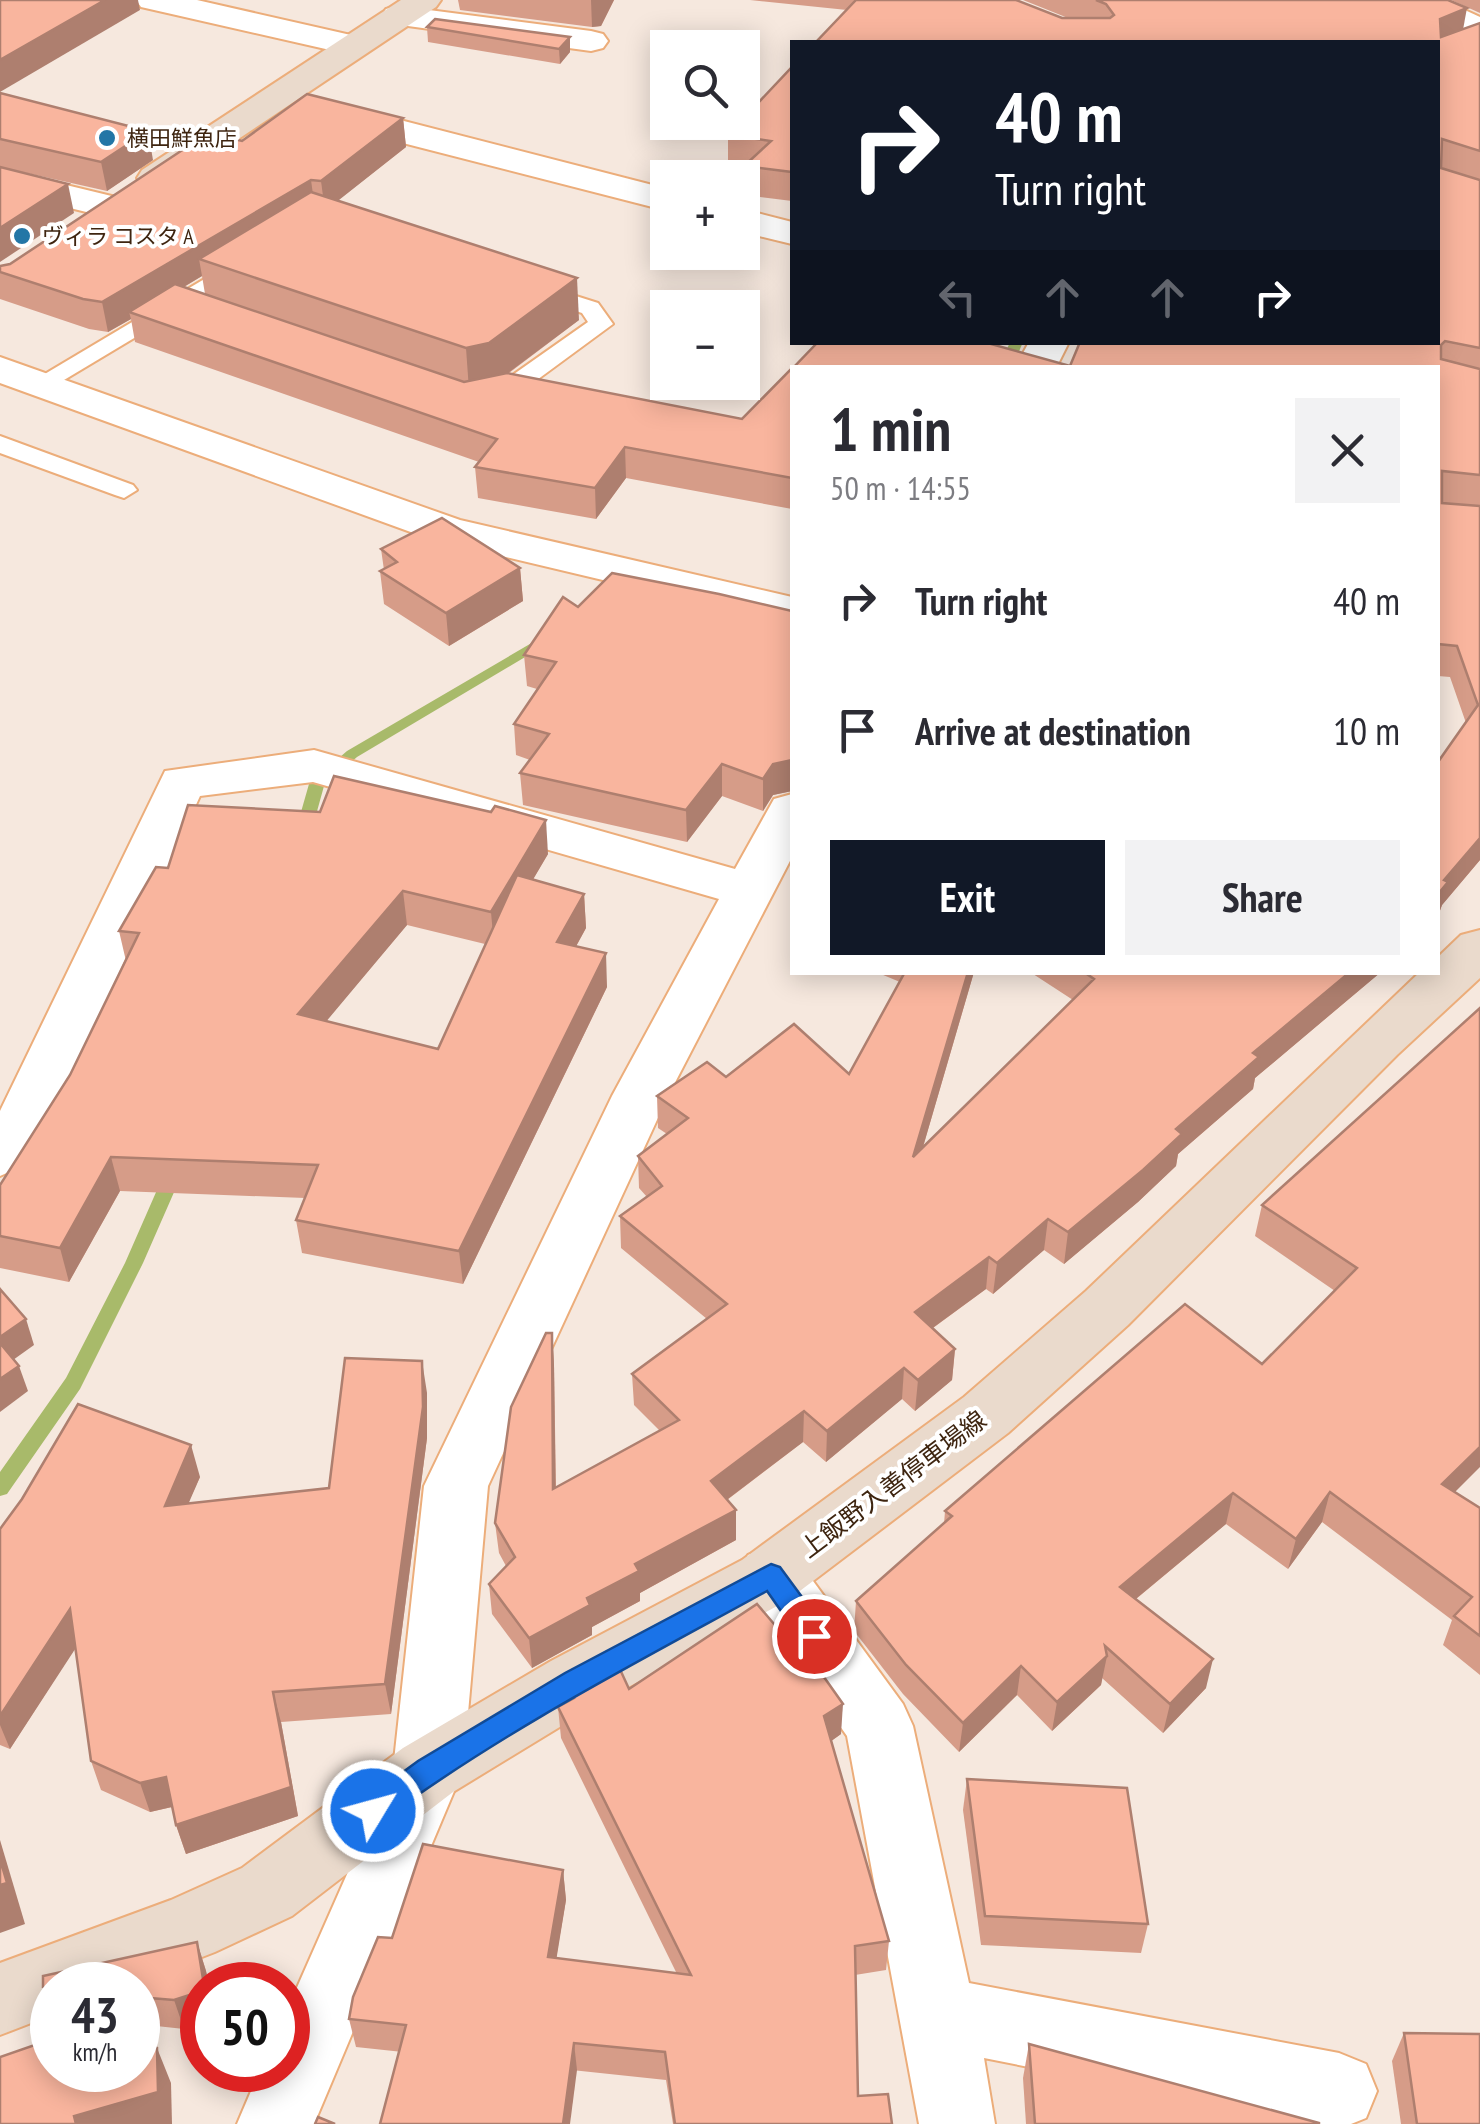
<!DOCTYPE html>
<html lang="en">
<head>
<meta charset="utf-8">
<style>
	:root { --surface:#fff; --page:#f2f2f3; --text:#2b2b33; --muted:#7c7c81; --accent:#111827 }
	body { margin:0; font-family:"PT Sans Narrow","Noto Sans JP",sans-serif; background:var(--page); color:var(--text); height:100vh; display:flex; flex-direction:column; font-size:38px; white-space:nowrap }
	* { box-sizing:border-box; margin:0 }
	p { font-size:32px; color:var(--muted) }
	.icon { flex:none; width:55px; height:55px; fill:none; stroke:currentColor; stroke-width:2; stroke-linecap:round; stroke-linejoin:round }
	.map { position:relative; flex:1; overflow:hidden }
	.details { position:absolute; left:790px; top:365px; width:650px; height:610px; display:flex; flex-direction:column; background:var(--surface); border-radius:0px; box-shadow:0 5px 25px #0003 }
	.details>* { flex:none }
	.guide { position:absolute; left:790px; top:40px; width:650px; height:305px; border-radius:0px; box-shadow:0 5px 25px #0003; background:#111827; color:#fff; overflow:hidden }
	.controls { position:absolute; left:650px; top:30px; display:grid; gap:20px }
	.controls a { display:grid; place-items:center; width:110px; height:110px; border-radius:0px; background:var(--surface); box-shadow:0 5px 25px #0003; font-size:50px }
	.speed { position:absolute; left:30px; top:1962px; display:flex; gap:20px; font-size:50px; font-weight:700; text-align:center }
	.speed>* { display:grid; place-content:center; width:130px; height:130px; border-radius:50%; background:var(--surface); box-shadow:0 5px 25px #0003; line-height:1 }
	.speed small { font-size:25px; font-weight:400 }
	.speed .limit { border:15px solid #d22; background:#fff; color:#111 }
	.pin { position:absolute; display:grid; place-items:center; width:85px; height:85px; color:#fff; margin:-42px; border:5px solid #fff; border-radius:50%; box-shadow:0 2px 10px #0007 }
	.me { position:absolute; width:110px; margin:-55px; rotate:53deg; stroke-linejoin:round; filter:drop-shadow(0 0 8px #0008) }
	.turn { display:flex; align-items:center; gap:35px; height:210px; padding:0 40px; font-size:45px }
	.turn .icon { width:130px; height:130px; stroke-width:2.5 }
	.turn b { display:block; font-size:70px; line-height:85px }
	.lanes { display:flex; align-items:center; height:95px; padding:0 40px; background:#0003; justify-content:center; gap:50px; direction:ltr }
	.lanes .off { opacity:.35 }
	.round { display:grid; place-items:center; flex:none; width:105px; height:105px; border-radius:0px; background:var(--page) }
	.headline { display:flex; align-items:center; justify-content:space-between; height:170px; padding:0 40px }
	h1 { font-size:60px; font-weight:800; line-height:75px }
	.cta { display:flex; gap:20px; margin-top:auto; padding:20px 40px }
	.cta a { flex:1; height:115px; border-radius:0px; background:var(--accent); color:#fff; font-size:40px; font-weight:800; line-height:115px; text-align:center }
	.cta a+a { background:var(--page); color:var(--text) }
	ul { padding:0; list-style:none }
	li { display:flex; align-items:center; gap:30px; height:130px; padding:0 40px }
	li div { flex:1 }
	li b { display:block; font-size:38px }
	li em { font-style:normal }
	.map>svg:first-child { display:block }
</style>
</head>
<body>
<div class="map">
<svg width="1480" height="2124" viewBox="0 0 1480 2124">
	<rect width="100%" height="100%" fill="#f6e8de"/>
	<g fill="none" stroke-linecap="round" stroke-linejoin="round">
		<g fill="#a8ba6a" fill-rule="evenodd">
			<polygon points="1010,342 1023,342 1012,368 999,368"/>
			<polygon points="547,634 552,635 552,641 357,757 324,786 311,833 309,837 297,837 295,833 309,784 347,751"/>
			<polygon points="173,1167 179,1169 182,1174 143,1263 80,1389 7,1494 0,1496 0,1472 66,1378 125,1263 164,1174 167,1169"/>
		</g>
		<g stroke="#ecad7a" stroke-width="4">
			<g id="lane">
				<polygon points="238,259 246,261 249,266 246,271 49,389 40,391 28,384"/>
				<polygon points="538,284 598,303 613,324 511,399 482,401 479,396 482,391 494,388 588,322 582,313 530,296 526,291"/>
				<polygon points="0,436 133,485 137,490 124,498 115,495 0,453"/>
			</g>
		</g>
		<g stroke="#ecad7a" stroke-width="4">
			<g id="street">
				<polygon points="136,0 197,0 364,38 369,45 364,52 352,55 141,7"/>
				<polygon points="1398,0 1443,0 1480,17 1480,39 1403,7"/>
				<polygon points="398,6 591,31 603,34 608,41 603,48 591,51 386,23 381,16 386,9"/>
				<polygon points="330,102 668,189 668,211 317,121 312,113 317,105"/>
				<polygon points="0,169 124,199 130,207 124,215 111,218 0,191"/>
				<polygon points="742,209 792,222 792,244 742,232"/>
				<polygon points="1029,342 1069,342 1056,368 1015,368"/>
				<polygon points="0,357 460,520 792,597 792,625 430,539 0,383"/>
				<polygon points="314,750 735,869 774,799 792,794 792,857 668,1096 488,1486 463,1770 314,2124 237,2124 260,2070 288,2070 288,2008 393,1770 424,1486 612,1096 719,899 313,782 200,796 39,1147 31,1162 0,1176 0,1111 165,771"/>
				<polygon points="771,1547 794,1555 903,1704 913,1726 969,1983 1339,2053 1366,2064 1377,2091 1366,2118 1351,2124 1315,2124 984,2058 995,2124 919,2124 847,1736 748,1595 738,1575 748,1555"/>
			</g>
		</g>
		<g stroke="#ecad7a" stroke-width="4">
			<g id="secondary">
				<polygon points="401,0 441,0 436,7 168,186 155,189 142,186 137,178 142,170"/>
				<polygon points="1480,930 1480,978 1397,1055 1128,1325 1008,1433 788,1600 599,1703 453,1792 292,1916 215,1952 130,1985 52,1985 52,2015 0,2035 0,1963 171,1900 242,1868 403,1748 551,1661 742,1560 964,1397 1086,1291 1420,972 1438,972 1438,957 1461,935"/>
			</g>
		</g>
		<use href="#lane" fill="#fff" fill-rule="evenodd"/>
		<use href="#street" fill="#fff" fill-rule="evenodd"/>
		<use href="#secondary" fill="#eadacc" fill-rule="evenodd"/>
	</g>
	<g fill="#d69c88" fill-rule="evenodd">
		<polygon points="458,0 614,0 601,26 592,27 460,10"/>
		<polygon points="750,0 1016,0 1062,18 1068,18 1023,0 1448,0 1463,29 1480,23 1480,860 1442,905 1438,916 1438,762 1466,723 1450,677 1438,676 1438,368 1070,366 1438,342 1438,42 847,10"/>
		<polygon points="1451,0 1480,0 1480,13"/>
		<polygon points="427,27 570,37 570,52 560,64 428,42"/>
		<polygon points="792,67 792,201 744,195 744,166 728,164 728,135"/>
		<polygon points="0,93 153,160 107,191 0,167"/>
		<path d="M403,118L406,147L337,201L579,320L509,373L742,419L792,368V509L626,478L596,519L478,498L475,467L479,462L135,342L131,319L108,332L89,329L0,299V266L10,264L202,145ZM202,276L205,294L184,287Z"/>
		<polygon points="381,549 520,568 523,601 449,646 384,604 380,571 384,570"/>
		<polygon points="578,607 792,611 792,791 773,795 763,811 722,796 687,842 523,805 520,773 530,760 516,755 514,724 537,689 527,686 524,655"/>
		<path d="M548,854L533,879L584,894L586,928L576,946L607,987L463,1284L302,1253L296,1220L305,1198L120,1191L69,1282L0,1268V1185L70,1075L126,961L119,931L168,868ZM407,925L485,944L438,1049L326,1021Z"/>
		<polygon points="876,972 974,972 923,1147 1073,1000 1030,972 1381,972 1255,1078 1253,1089 1178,1154 1176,1166 1138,1202 1064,1264 1044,1250 993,1294 986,1289 933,1328 955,1349 952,1380 915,1411 902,1399 826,1462 803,1442 727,1500 736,1540 640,1593 640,1601 592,1627 592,1635 532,1668 492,1614 489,1584 506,1566 499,1553 495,1523 552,1333 554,1365 556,1487 660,1431 634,1405 632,1374 707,1319 621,1248 620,1216 647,1197 639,1188 638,1156 667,1134 658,1128 657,1096 726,1077 849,1074 900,982"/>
		<polygon points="1480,1008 1455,1492 1480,1508 1480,1675 1443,1645 1452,1620 1322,1522 1288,1569 1226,1524 1136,1599 1206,1688 1163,1733 1102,1678 1101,1685 1052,1731 1017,1695 959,1752 903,1694 854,1631 856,1601 944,1524 945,1511 1262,1364 1335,1291 1255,1236 1262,1205"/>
		<polygon points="427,1393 427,1438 391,1714 281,1722 298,1816 186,1854 176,1825 172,1807 150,1812 101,1790 91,1761 75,1648 10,1749 0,1745 0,1529 200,1477 188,1503 329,1488"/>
		<polygon points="629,1689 841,1734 831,1741 889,1941 886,1970 855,1975 858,2096 892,2124 673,2124 666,2080 356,2047 349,2019 392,1938 563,1870 566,1900 556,1958 677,1974 561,1738 558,1707 571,1700 570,1692"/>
		<polygon points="967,1779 1148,1924 1141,1953 981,1945 963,1810"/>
		<polygon points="197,1942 206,1971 209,1985 202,1985 202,2023 184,2029 138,2024 138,1985 52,1985 52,2008 43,1987 43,1976"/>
		<polygon points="1404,2033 1480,2124 1401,2124 1392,2061"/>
		<polygon points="1029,2044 1319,2124 1026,2124 1023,2078"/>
	</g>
	<g fill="#ae7f6f">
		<polygon points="105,0 138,0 140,10 0,92 0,60"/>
		<polygon points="591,0 614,0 601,26 592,27"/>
		<polygon points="1467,8 1462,35 1438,46 1440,19"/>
		<polygon points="570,37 570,52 560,64 559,49"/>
		<polygon points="403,118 406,147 325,211 321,181"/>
		<polygon points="148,131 153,160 107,191 101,162"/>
		<polygon points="311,180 315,209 199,259 202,276 138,314 129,312 131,319 108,332 102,302"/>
		<polygon points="68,184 74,213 0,262 0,228"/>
		<polygon points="577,278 579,320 492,385 469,390 466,348"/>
		<polygon points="625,447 626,478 596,519 595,488"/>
		<polygon points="520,568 523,601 449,646 446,613"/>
		<polygon points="792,760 792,791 773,795 763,811 763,779 773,764"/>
		<polygon points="722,764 722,796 687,842 686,810"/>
		<polygon points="546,820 548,854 494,946 491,912"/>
		<polygon points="1480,838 1480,860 1442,905 1438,916 1438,894 1444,880"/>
		<polygon points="403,891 407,925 304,1048 298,1014"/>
		<polygon points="584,894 586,928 560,976 557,942"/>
		<polygon points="606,953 607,987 463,1284 459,1251"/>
		<polygon points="968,972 974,972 911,1188 913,1157"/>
		<polygon points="1350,972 1381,972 1255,1078 1253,1089 1178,1154 1176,1166 1138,1202 1064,1264 1068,1232 1253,1053"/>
		<polygon points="111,1157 120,1191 69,1282 60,1248"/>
		<polygon points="1048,1219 1044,1250 993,1294 997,1263"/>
		<polygon points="989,1257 986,1289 912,1343 915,1312"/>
		<polygon points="26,1319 34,1345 6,1365 0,1348 0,1337"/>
		<polygon points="552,1333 554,1365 556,1519 553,1489"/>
		<polygon points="955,1349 952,1380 915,1411 918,1380"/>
		<polygon points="422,1361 427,1393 427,1438 391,1714 385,1684"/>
		<polygon points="19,1366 28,1391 0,1412 0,1379"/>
		<polygon points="904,1368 902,1399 826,1462 827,1431"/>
		<polygon points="804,1411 803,1442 712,1511 711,1481"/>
		<polygon points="191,1445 200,1477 174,1537 165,1506"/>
		<polygon points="1480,1447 1480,1467 1432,1515 1442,1484"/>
		<polygon points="1330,1492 1322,1522 1288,1569 1296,1539"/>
		<polygon points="1233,1493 1226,1524 1114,1617 1120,1587"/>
		<polygon points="736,1510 736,1540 640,1593 640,1601 592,1627 592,1635 532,1668 529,1638 635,1564"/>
		<polygon points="70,1609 81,1640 10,1749 0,1725 0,1716"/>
		<polygon points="1107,1656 1101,1685 1052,1731 1057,1702"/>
		<polygon points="1213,1659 1206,1688 1163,1733 1170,1704"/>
		<polygon points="1021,1666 1017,1695 959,1752 963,1723"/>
		<polygon points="273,1692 281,1722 298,1816 186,1854 176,1825"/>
		<polygon points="843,1704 841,1734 823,1747 824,1716"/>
		<polygon points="166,1777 176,1806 150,1812 140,1783"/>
		<polygon points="0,1840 25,1924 0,1933"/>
		<polygon points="563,1870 566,1900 552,1986 548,1957"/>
		<polygon points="197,1942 206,1971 209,1985 204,1985"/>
		<polygon points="202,1991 202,2023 184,2029 174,2000"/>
		<polygon points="574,2043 577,2070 570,2124 563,2124"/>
		<polygon points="157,2048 171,2083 172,2124 76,2124 74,2116"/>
	</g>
	<g fill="#f9b59e" stroke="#ae7f6f" stroke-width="2.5">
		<polygon points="0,0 105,0 0,60"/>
		<polygon points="856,0 1016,0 1062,18 1110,18 1114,15 1106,4 1096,0 1448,0 1467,8 1440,19 1441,37 1480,23 1480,151 1442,139 1441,168 1480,180 1480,348 1445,341 1441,345 1441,359 1480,369 1480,475 1442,471 1442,503 1480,506 1480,838 1444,880 1448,882 1438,894 1438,762 1478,705 1457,646 1438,644 1438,368 793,368 818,342 984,342 1070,366 1080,342 1438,342 1438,42 816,42"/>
		<polygon points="435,19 570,37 559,49 427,27"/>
		<polygon points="792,67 792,172 744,166 771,141 728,135 740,122 742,122 742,120"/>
		<polygon points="0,93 148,131 101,162 0,139"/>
		<polygon points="307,94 403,118 321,181 311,180 102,302 83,299 0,272 0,266 10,264 193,143 202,145 217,135 242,141"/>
		<polygon points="0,167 68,184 0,228"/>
		<polygon points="311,192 577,278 489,343 466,348 199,259"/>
		<polygon points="175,284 464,382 507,373 742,419 792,368 792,478 625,447 595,488 475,467 497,439 129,312"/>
		<polygon points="442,518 520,568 446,613 380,571 397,562 381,549"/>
		<polygon points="612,573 719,594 792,611 792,760 773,764 763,779 722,764 686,810 520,773 549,734 514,724 556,662 524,655 563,597 578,607"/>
		<polygon points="334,776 491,812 495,806 546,820 491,912 403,891 298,1014 438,1049 517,875 584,894 557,942 606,953 459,1251 296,1220 318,1165 111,1157 60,1248 0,1236 0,1185 70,1075 139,933 119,931 156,867 168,868 188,805 320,812"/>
		<polygon points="905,972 968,972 913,1157 1094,979 1084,972 1350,972 1253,1053 1259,1057 1176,1129 1182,1134 1143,1170 1068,1232 1048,1219 997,1263 989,1257 915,1312 955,1349 918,1380 904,1368 827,1431 804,1411 711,1481 736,1510 635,1564 639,1571 587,1598 590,1605 529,1638 489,1584 515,1557 495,1523 511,1407 546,1333 552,1333 553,1489 679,1420 632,1374 727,1304 620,1216 662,1186 638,1156 688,1118 657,1096 707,1062 726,1077 794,1024 849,1074"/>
		<polygon points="1480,1008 1480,1447 1442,1484 1480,1508 1480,1636 1454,1616 1472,1597 1330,1492 1296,1539 1233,1493 1120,1587 1213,1659 1170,1704 1105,1646 1107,1656 1057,1702 1021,1666 963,1723 906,1665 856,1601 952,1516 945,1511 1185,1304 1262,1364 1357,1268 1262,1205"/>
		<polygon points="0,1289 26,1319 0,1337"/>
		<polygon points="0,1343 19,1366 0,1379"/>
		<polygon points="345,1358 422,1361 423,1407 385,1684 273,1692 291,1787 176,1825 166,1777 140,1783 91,1761 70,1609 0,1716 0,1529 22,1499 78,1404 191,1445 165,1506 329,1488"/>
		<polygon points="757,1604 797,1651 802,1646 843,1704 824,1716 889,1941 855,1946 858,2096 888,2094 892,2124 675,2124 665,2052 574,2043 563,2124 380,2124 406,2025 349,2019 353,1997 378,1937 392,1938 423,1844 563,1870 548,1957 691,1975 558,1707 574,1698 570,1692 618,1665 629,1689"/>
		<polygon points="967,1779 1127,1788 1148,1924 985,1916"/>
		<polygon points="0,1859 7,1883 0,1885"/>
		<polygon points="197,1942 204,1985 202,1991 174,2000 138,1997 138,1985 52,1985 52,1988 43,1987 43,1976"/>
		<polygon points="1404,2033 1480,2034 1480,2124 1417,2124"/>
		<polygon points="52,2039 52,2070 138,2070 138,2041 157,2048 158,2092 74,2116 76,2124 0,2124 0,2057"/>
		<polygon points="1029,2044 1319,2123 1319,2124 1035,2124"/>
		<polygon points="318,2117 335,2124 315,2124"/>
	</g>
	<path fill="#1a73e8" stroke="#114b97" stroke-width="2.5" d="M771,1564L780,1567L824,1627L828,1636L824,1644L814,1648L804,1644L767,1591C636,1663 503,1731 383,1820L373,1824L362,1820L358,1811L362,1802L418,1761L565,1673Z"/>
	<g fill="#2376a6" stroke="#fff" stroke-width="4">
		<circle cx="107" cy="138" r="10"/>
		<circle cx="22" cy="236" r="10"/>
	</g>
	<g text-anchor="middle" stroke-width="8" stroke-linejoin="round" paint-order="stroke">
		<g font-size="22" fill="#3e2510" stroke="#fff" text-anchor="start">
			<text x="127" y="146">横田鮮魚店</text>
			<text x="42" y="244">ヴィラ コスタ A</text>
		</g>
		<g font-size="25" fill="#3e2510" stroke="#fff">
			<text transform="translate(893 1484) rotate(-37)" y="9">上飯野入善停車場線</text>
		</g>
	</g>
</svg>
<div class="controls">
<a><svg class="icon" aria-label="search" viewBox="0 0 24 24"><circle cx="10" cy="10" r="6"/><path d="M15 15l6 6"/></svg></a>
<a>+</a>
<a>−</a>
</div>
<div class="speed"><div>43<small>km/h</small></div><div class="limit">50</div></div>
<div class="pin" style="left:814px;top:1636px;background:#d93025"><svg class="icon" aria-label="arrive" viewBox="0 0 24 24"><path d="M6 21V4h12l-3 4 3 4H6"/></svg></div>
<svg class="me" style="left:373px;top:1811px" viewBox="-20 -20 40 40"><circle r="17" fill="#1a73e8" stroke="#fff" stroke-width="3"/><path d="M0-11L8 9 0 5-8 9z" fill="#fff"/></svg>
<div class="guide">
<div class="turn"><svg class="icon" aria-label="right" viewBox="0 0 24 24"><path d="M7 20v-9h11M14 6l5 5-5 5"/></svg><div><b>40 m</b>Turn right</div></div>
<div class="lanes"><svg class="icon off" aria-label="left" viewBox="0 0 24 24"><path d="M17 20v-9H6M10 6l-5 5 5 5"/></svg><svg class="icon off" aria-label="ahead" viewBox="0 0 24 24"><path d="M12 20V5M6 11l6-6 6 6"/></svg><svg class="icon off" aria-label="ahead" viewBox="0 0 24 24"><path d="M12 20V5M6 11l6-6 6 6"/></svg><svg class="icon" aria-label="right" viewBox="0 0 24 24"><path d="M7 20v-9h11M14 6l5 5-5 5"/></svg></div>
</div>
<section class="details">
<div class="headline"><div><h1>1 min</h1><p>50 m · 14:55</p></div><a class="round"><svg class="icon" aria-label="close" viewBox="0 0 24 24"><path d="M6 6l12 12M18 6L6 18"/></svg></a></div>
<ul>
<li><svg class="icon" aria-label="right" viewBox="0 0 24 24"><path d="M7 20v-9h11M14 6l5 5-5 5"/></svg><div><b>Turn right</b></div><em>40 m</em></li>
<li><svg class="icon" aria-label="arrive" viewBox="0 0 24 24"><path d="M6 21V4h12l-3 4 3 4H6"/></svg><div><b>Arrive at destination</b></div><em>10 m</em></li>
</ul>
<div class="cta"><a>Exit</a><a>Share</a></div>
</section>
</div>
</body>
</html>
